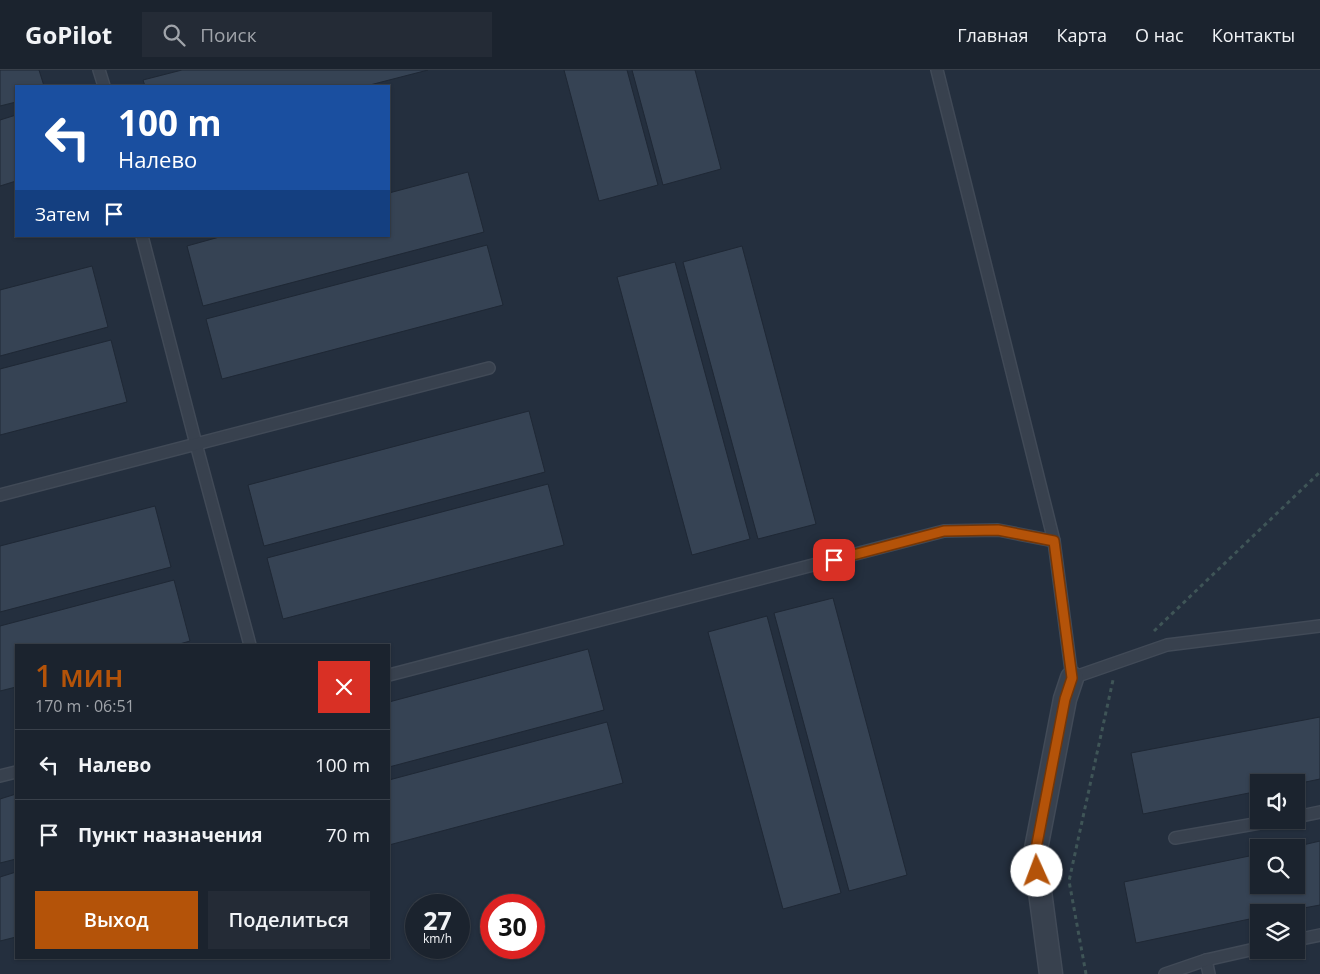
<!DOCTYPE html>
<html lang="ru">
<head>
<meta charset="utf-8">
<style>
	:root { --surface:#1b232e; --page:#242b36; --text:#f1f3f6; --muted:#a0a4aa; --line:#39404a; --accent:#b45309 }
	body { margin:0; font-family:"Open Sans",sans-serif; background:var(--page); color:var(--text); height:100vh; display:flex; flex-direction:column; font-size:19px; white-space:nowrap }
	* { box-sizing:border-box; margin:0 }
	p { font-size:16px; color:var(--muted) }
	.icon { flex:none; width:28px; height:28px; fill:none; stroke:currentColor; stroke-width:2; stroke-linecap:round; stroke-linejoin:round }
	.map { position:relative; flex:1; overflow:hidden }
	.side { position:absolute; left:15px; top:574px; width:375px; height:315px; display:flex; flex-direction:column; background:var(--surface); border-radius:0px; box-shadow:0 1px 4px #0004,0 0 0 1px var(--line) }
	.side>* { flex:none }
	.banner { position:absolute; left:15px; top:15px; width:375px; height:152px; border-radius:0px; box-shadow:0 1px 4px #0004,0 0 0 1px var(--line); background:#1a4fa0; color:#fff; overflow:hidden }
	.fabs { position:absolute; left:1250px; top:704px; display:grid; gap:10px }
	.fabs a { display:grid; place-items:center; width:55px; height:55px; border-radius:0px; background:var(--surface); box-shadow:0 1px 4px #0004,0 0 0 1px var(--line); font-size:25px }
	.speed { position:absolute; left:405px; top:824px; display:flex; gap:10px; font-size:25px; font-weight:700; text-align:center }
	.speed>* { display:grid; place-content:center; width:65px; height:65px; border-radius:50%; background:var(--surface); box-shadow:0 1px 4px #0004,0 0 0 1px var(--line); line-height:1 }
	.speed small { font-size:12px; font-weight:400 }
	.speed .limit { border:8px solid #d22; background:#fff; color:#111 }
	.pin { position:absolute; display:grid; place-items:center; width:42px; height:42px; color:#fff; margin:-21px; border-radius:10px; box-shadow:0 2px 8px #0006 }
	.me { position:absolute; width:55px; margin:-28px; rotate:358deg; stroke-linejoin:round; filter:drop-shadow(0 0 4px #0008) }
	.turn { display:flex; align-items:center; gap:18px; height:105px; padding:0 20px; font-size:22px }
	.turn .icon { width:65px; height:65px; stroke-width:2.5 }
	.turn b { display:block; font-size:35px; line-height:42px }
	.then { display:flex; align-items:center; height:48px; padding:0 20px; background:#0003; gap:10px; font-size:19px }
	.round { display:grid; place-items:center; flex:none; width:52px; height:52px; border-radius:0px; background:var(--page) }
	.head { display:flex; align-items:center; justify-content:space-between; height:85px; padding:0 20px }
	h1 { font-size:30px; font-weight:600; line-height:38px; color:var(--accent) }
	.action { display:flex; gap:10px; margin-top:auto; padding:10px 20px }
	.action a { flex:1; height:58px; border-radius:0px; background:var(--accent); color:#fff; font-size:20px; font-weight:600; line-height:58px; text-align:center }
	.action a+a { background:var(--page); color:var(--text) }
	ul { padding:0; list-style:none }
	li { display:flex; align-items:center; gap:15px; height:70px; padding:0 20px; border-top:1px solid var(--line) }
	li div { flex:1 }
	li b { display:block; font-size:19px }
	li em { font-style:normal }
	header { display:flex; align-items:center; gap:30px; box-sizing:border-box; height:70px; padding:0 25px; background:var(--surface); border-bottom:1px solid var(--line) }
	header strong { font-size:24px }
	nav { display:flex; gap:28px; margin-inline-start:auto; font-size:18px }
	.search { width:350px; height:45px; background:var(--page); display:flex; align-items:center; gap:12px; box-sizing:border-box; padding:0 18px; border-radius:0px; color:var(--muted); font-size:19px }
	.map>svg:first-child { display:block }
</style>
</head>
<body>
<header>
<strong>GoPilot</strong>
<div class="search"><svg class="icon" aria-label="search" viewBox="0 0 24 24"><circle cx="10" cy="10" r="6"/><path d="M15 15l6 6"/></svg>Поиск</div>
<nav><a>Главная</a><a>Карта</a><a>О нас</a><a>Контакты</a></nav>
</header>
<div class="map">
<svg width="1320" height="904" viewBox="0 0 1320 904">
	<rect width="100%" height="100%" fill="#242f3e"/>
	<g fill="#364354" stroke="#1f2835">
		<polygon points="0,0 39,0 44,16 16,16 16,32 0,36"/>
		<polygon points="182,0 428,0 366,16 145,16 143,10"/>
		<polygon points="564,0 627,0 658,115 599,131"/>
		<polygon points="632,0 695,0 721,99 663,115"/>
		<polygon points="16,45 16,111 0,116 0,50"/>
		<polygon points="468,102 484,162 203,236 187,176 223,166 389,166 389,123"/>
		<polygon points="487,175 503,235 222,309 206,249"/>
		<polygon points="742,176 816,454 758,469 683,192"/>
		<polygon points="675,192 750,469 692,485 617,207"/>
		<polygon points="92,196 108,257 0,286 0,220"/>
		<polygon points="111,270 127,332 0,365 0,299"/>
		<polygon points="529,341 545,402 264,476 248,415"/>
		<polygon points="548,414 564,475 283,549 267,488"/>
		<polygon points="155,436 171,497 0,542 0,476"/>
		<polygon points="174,510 190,571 176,575 16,575 16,617 0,621 0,556"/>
		<polygon points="833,528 907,805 849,821 774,543"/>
		<polygon points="767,546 841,823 783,839 708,562"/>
		<polygon points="588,579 604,640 389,697 389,632"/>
		<polygon points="1320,647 1320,709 1296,714 1296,712 1259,712 1259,721 1143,744 1131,683"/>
		<polygon points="607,652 623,713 389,775 389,710"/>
		<polygon points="16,724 16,789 0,793 0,729"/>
		<polygon points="1320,771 1320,835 1282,842 1259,842 1259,847 1136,873 1124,812 1259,784 1259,815 1296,815 1296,778 1290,778"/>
		<polygon points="16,802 16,867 0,871 0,807"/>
	</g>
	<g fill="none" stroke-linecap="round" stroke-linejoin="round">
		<g stroke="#414a57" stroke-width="14">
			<g id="lane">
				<polyline points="99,0 104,16"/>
				<polyline points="937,0 1054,471 1072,608 1167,575 1320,556"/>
				<polyline points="142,166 196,374 250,575"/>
				<polyline points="0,425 489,298"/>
				<polyline points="389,605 944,461 998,460 1054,471"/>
				<polyline points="0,706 16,702"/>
				<polyline points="1296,747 1320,742"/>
				<polyline points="1175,768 1277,750"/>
				<polyline points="1296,870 1320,865"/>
				<polyline points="1206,890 1209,904"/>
				<polyline points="1165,904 1206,890 1259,878"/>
			</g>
		</g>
		<g stroke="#414a57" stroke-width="25">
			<polyline id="street" points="1051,904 1035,784 1065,629 1072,608"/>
		</g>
		<g stroke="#3f5557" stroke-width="3" stroke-dasharray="4 4" stroke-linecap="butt">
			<polyline points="1154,561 1320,402"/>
			<polyline points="1086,904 1069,811 1113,610"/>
		</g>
		<use href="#lane" stroke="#38414e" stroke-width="11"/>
		<use href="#street" stroke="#38414e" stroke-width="22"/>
	</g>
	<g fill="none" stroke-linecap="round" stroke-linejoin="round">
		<g stroke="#753606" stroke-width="12">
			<polyline id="route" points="834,490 944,461 998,460 1054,471 1072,608 1065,629 1035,784 1037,801"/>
		</g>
		<use href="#route" stroke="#b45309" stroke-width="9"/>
	</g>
</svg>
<div class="fabs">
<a><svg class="icon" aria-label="sound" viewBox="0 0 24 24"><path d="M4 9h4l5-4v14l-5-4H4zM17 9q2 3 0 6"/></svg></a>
<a><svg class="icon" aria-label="search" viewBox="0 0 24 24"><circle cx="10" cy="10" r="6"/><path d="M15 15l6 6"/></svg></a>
<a><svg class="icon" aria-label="layers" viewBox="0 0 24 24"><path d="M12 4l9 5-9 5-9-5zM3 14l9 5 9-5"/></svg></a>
</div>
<div class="speed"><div>27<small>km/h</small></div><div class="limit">30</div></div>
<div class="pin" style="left:834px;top:490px;background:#d93025"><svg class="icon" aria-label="arrive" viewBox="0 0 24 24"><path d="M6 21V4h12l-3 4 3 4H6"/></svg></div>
<svg class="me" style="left:1037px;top:801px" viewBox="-20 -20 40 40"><circle r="19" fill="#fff"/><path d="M0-13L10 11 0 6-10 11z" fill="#b45309"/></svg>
<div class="banner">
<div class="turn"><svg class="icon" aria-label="left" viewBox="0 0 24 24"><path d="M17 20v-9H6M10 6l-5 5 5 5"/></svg><div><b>100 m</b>Налево</div></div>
<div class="then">Затем<svg class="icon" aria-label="arrive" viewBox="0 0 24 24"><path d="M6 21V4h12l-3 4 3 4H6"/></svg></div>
</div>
<section class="side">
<div class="head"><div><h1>1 мин</h1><p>170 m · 06:51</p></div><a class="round" style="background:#d93025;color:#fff"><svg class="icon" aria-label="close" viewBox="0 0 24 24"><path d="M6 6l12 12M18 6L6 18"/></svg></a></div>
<ul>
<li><svg class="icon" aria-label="left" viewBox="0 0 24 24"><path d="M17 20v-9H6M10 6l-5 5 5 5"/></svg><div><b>Налево</b></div><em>100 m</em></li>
<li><svg class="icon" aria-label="arrive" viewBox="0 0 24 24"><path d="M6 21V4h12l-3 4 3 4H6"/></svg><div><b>Пункт назначения</b></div><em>70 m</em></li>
</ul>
<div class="action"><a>Выход</a><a>Поделиться</a></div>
</section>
</div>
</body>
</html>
